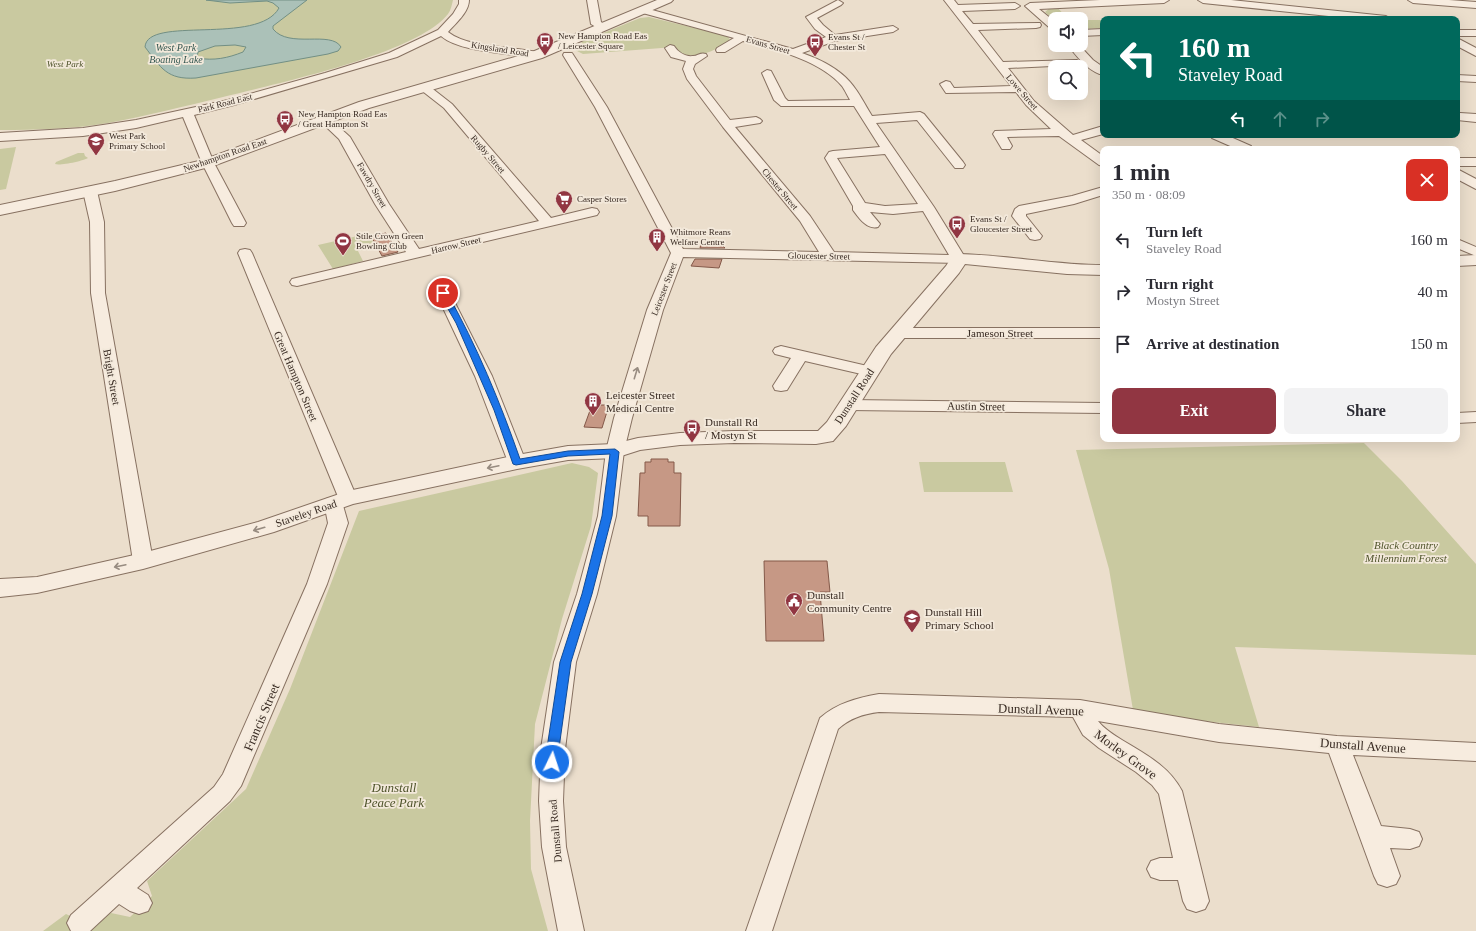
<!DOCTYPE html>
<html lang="en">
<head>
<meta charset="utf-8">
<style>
	:root { --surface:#fff; --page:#f2f2f3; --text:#2b2b33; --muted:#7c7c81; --accent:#913642 }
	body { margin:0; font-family:"Times New Roman",serif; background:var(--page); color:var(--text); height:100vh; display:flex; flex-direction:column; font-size:15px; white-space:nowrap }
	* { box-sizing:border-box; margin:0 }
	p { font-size:13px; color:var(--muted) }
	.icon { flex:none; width:22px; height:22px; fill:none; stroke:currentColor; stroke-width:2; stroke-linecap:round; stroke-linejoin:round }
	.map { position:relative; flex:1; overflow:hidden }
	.details { position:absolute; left:1100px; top:146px; width:360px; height:296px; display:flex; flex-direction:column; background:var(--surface); border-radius:8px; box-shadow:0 4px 16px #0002 }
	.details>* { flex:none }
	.hud { position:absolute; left:1100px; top:16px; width:360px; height:122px; border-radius:8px; box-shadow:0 4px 16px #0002; background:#00695c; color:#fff; overflow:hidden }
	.buttons { position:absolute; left:1048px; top:12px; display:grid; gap:8px }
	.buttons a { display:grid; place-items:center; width:40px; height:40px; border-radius:8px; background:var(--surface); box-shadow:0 4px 16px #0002; font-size:20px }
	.pin { position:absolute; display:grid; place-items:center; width:34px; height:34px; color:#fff; margin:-17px; border:2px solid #fff; border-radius:50%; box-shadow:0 1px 4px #0007 }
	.me { position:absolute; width:44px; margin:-22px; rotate:4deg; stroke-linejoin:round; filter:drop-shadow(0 0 3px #0008) }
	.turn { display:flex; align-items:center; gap:14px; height:84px; padding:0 12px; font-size:18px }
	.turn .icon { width:52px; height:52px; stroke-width:2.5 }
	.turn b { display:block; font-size:28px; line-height:34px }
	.lanes { display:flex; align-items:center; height:38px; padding:0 12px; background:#0003; justify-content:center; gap:20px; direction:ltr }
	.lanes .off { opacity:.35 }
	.round { display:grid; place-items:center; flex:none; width:42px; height:42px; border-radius:8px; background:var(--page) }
	.head { display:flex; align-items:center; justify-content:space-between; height:68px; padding:0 12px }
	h1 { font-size:24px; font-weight:700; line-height:30px }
	.primary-button { display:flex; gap:8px; margin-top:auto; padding:8px 12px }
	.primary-button a { flex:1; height:46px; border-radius:8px; background:var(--accent); color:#fff; font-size:16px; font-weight:700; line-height:46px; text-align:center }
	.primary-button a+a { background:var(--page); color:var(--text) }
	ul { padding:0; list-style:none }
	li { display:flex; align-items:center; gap:12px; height:52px; padding:0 12px }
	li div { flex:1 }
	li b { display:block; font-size:15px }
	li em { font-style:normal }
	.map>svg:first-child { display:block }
</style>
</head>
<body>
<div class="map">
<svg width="1476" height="931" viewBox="0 0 1476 931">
	<rect width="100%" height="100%" fill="#ebdecc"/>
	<g fill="#c9c9a0">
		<path d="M0,0H453C452,4 451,10 448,14C417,54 274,84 223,97C185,106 147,116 108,123C72,129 37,130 0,130Z"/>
		<polygon points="1051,7 1057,7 1068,19 1055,19 1055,22 1045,12"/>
		<path d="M649,17L728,36L730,40C714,52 699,58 679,54L675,47L583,54L573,49L583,44L581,42L640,18Z"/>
		<polygon points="1081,20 1103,20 1103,28 1081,29"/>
		<polygon points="16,147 6,189 0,190 0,149"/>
		<path d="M78,153H84L85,156L88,158C83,161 60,166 55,164L56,162Z"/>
		<polygon points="371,233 377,247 358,251 363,261 333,269 318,245"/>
		<polygon points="1364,443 1402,481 1476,564 1476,655 1235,647 1259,727 1176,718 1133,710 1109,569 1076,450"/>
		<polygon points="919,462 1005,462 1013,492 924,492"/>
		<polygon points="572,463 589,467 598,473 591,526 562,619 535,724 530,821 531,869 548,931 43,931 66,914 87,924 111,913 130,917 152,896 147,881 246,789 290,689 359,511"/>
	</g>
	<path fill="#abc1b8" stroke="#728f84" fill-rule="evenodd" d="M206,0H307L273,26V29C289,49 331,30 341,47L338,51L328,54L196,78C167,80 161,68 145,47C147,15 258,46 279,8L273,3L267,1L230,3ZM235,45L246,47L243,52C228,58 214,61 197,58L198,52L215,46Z"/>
	<g fill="#c69885" stroke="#845949">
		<polygon points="386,233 398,252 382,256 371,236"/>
		<polygon points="719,242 725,248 700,248 701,244"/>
		<polygon points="695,259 722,259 719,268 691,266"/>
		<polygon points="592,405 609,405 602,428 584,427"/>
		<polygon points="651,459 668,459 668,462 674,462 674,473 681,473 680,526 648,526 648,516 638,516 640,473 645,473 645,462 651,462"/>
		<polygon points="764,561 827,561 830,592 820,592 824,641 766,641"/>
	</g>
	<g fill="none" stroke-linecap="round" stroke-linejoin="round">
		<g stroke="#877161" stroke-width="2">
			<g id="minor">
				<path d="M459,0H469C469,12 456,23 448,32C470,49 513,46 541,53L542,55L537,58C511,53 461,53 441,36L397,57L234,105L194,115L214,163L246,223L244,226H234L232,223L202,163L183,117L136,128L83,136L0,141V133L83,128L136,120L228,100L325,73L389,53L438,30L453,14L459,4Z"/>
				<polygon points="587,0 597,0 601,22 608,27 607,29 599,29 591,24"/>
				<path d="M838,0L843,3L841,5L817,18L823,25L835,35L893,26L898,29L893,32L835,41L802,53C819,59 838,68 850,82C859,92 865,105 872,116L920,112L924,114L963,162L965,165L963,168H955L917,120L876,123L934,207L966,259L964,262L959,263L683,257L663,310L632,418L624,451L616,516L597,594L576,662L565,749L563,801L566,847L584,931H558L542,847L539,801L541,749L554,662L577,594L598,516L606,451L614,418L647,310L671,253L595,107L563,55L564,53H572L607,107L683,249L819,252L800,221L723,127L687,79L683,69L686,61L671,57L665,48L670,45L674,46C678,52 685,57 693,56C698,56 700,52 706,54L707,56L695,64L693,69L696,76L730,120L756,117L760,119L762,121L760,123L735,127L810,216L834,252L949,255L923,211L893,214L870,212L880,224L878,227C867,230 859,218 853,210V206L825,158L829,152L833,151L880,147L854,106H781L774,100L762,73L767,70L771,71L785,98L788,101L850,100C847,95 845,90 842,86C820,60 774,49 743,41L725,52H717L716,50L717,48L734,38L639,12L637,10L642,7L645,8L793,49L826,37L815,29L806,17ZM885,154L918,204L885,206L865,203L837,158Z"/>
				<polygon points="944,0 954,0 958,5 1015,3 1020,6 1015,9 962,11 973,24 1040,23 1041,25 1040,27 1036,28 978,30 1003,62 1077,60 1078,62 1073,65 1008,68 1034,101 1073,135 1103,126 1103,134 1081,140 1103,156 1103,166 1099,165 1059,136 1007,137 1012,146 1010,149 1002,149 993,134 995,131 1051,129 1026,105 1016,92 946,93 940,84 946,81 950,82 954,88 1011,86"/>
				<polygon points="1100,0 1169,0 1164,3 1039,9 1055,22 1055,30 1051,29 1025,6 1030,3"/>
				<polygon points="1198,0 1231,0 1386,16 1391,19 1358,19 1203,3"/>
				<polygon points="1408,0 1449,0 1476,2 1476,8 1413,3"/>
				<polygon points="1103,29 1103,35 1081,36 1081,30"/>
				<rect x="1457" y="30" width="19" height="6"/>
				<polygon points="1457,38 1476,48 1476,56 1457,46"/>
				<path d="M1068,45H1079L1093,60L1103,67V75C1089,72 1076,56 1068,45Z"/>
				<polygon points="1457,75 1476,76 1476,82 1457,81"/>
				<polygon points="425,85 429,86 452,104 551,218 592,208 597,209 599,212 597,215 297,286 292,285 290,282 292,279 406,252 375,204 339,139 320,121 318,119 320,117 328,117 350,137 389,204 419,249 539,221 444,108 421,90 419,88"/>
				<polygon points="1460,113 1476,114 1476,122 1457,120 1457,114"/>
				<polygon points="1210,135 1226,135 1251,146 1253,149 1237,149 1212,138"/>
				<rect x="1457" y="158" width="19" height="8"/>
				<polygon points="1457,169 1476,179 1476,189 1457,179"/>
				<polygon points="90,187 95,188 97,191 104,222 105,293 153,561 150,566 143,568 136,566 133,561 91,293 90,222 83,191 85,188"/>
				<polygon points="1103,187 1103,195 1074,204 1026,214 1026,216 1042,236 1040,239 1035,240 1030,239 1012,216 1015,209 1019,206 1072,196"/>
				<polygon points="1457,239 1476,247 1476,256 1457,248"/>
				<polygon points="245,249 250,250 252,253 357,498 355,502 348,504 342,502 348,523 327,584 241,786 230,801 137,888 148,895 152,903 148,911 139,914 130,911 119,904 90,931 71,931 67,923 71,915 214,787 223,774 307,584 328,523 324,503 326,499 333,497 339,499 238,253 240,250"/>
				<polygon points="443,289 448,290 450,293 492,376 526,462 523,466 517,468 511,466 508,462 475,376 436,293 438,290"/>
				<polygon points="898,328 1103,328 1103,338 898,338 892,336 890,333 892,330"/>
				<polygon points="781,346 876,368 878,371 876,374 870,376 805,361 787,390 781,391 775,390 773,386 791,358 775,354 773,351 775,348"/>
				<polygon points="849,400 1103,403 1103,413 849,410 843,409 841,405 843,401"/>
				<polygon points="1476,412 1476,422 1457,423 1457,413"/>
				<path d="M879,694L1080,700L1219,724L1337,736L1476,743V761L1353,755L1381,826L1410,829L1419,832L1422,839L1419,846L1410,849L1390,848L1400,876L1396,884L1387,887L1378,884L1374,876L1329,753L1219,742L1098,721C1103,728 1114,735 1122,740C1145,754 1169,766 1182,791L1209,901L1205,909L1196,912L1187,909L1183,901L1178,880H1160L1151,877L1147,869L1151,861L1160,858H1173L1159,794L1152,785L1136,772L1099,748L1083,735L1073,717L879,712C863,714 850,718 838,729L772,931H746L820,718C837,703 857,698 879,694Z"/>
			</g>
		</g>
		<g stroke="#877161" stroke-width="2">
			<g id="tertiary">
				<polygon points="657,0 673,0 671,2 542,58 369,108 213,166 115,191 0,215 0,205 115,181 203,160 359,102 532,52"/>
				<path d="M959,254C1007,255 1055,265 1103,265V275L1067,274L965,264L959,273L891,354L846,426L833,441L816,444L734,443L680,445L640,450L615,458L568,460L517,469L353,504L274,532L143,569L37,593L0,597V579L37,577L143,553L258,522L348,491L517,455L568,446L614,444L638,438L680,433L734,431H818L827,422L876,347L946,266L953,255Z"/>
				<polygon points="1476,255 1476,265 1457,266 1457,256"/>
			</g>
		</g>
		<use href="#minor" fill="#f7ecdf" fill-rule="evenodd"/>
		<use href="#tertiary" fill="#f7ecdf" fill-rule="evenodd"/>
	</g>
	<defs><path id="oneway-shaft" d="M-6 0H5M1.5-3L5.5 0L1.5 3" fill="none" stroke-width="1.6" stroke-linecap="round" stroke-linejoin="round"/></defs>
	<g stroke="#988c81">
		<use href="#oneway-shaft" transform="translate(636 373) rotate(-73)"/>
		<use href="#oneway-shaft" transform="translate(493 467) rotate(168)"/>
		<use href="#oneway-shaft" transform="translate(259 529) rotate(164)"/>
		<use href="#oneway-shaft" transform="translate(120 566) rotate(168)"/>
	</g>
	<path fill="#1a73e8" stroke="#114b97" d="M443,290L447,293C477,346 500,402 520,459L568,451L615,449L619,452L612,516L592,594L571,662L559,748L558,762L556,765L552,766L548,765L546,762L547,748L560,662L582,594L602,516L610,454L568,456L516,465L513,464L494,410L456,323L439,293Z"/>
	<defs>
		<g id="bus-pin" transform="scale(0.9)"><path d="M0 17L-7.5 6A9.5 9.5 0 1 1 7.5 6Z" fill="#913642" stroke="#f3e9db"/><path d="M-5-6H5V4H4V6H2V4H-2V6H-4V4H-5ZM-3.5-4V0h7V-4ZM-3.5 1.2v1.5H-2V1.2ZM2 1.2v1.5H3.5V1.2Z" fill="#fff"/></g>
		<g id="school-pin" transform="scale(0.9)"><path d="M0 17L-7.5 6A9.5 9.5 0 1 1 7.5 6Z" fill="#913642" stroke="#f3e9db"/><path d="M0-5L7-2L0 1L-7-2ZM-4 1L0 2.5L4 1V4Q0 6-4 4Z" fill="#fff"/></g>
		<g id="supermarket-pin" transform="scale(0.9)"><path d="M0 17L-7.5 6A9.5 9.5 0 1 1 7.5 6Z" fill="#913642" stroke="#f3e9db"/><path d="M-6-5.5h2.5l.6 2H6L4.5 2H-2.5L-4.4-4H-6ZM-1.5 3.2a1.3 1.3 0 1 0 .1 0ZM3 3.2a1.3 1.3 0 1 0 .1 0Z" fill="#fff"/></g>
		<g id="building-pin" transform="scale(0.9)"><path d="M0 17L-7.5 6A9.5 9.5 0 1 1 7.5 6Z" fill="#913642" stroke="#f3e9db"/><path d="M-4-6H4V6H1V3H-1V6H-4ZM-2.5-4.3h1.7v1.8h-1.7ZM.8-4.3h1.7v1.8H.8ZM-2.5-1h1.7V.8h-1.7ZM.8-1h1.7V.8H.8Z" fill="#fff"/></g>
		<g id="stadium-pin" transform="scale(0.9)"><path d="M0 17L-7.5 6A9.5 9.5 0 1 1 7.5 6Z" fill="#913642" stroke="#f3e9db"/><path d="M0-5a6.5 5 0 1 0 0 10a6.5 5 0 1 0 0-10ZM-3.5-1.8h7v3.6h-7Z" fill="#fff"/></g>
		<g id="civic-pin" transform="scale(0.9)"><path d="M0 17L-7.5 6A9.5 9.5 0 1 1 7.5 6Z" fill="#913642" stroke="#f3e9db"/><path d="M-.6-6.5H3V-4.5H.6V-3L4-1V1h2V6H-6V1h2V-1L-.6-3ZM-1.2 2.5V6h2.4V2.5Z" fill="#fff"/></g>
	</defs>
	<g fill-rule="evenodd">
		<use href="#bus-pin" x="545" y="41"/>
		<use href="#bus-pin" x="815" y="42"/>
		<use href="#bus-pin" x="285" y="119"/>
		<use href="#school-pin" x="96" y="141"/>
		<use href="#supermarket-pin" x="564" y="199"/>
		<use href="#bus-pin" x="957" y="224"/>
		<use href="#building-pin" x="657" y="237"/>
		<use href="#stadium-pin" x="343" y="241"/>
		<use href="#building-pin" x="593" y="401"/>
		<use href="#bus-pin" x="692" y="428"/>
		<use href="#civic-pin" x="794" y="601"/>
		<use href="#school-pin" x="912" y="618"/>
	</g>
	<g text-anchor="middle" stroke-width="3.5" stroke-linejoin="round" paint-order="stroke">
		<g font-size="9" fill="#392b23" stroke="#f3e9db" text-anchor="start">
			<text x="558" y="39">New Hampton Road Eas<tspan x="558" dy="10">/ Leicester Square</tspan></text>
			<text x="828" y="40">Evans St /<tspan x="828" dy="10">Chester St</tspan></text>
			<text x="298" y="117">New Hampton Road Eas<tspan x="298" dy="10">/ Great Hampton St</tspan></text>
			<text x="109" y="139">West Park<tspan x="109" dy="10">Primary School</tspan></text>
			<text x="577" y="202">Casper Stores</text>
			<text x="970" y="222">Evans St /<tspan x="970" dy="10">Gloucester Street</tspan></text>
			<text x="670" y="235">Whitmore Reans<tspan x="670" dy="10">Welfare Centre</tspan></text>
			<text x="356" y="239">Stile Crown Green<tspan x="356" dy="10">Bowling Club</tspan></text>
		</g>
		<g font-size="9" fill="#392b23" stroke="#f3e9db">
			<text transform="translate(768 45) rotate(16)" y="3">Evans Street</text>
			<text transform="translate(500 49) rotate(9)" y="3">Kingsland Road</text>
			<text transform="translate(1022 92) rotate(49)" y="3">Lowe Street</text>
			<text transform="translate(225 103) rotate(-14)" y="3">Park Road East</text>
			<text transform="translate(488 154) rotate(49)" y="3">Rugby Street</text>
			<text transform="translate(225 155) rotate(-19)" y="3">Newhampton Road East</text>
			<text transform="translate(372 185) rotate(60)" y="3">Fawdry Street</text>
			<text transform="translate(780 189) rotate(50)" y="3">Chester Street</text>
			<text transform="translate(456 245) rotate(-13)" y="3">Harrow Street</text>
			<text transform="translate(819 256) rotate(1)" y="3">Gloucester Street</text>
			<text transform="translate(664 289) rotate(-69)" y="3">Leicester Street</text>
		</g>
		<g font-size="9" font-style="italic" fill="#4f542b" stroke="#f3e9db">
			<text x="65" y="67">West Park</text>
		</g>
		<g font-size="10" font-style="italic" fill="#345751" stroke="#f3e9db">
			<text x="176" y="51">West Park<tspan x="176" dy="12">Boating Lake</tspan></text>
		</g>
		<g font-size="11" fill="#392b23" stroke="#f3e9db">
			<text x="1000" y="337">Jameson Street</text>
			<text transform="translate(296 376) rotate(67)" y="4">Great Hampton Street</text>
			<text transform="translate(112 377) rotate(80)" y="4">Bright Street</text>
			<text transform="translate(854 396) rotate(-57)" y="4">Dunstall Road</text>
			<text transform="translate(976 406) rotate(1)" y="4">Austin Street</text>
			<text transform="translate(306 513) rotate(-19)" y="4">Staveley Road</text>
			<text transform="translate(555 831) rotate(-95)" y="4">Dunstall Road</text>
		</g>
		<g font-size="11" fill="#392b23" stroke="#f3e9db" text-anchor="start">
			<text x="606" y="399">Leicester Street<tspan x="606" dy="13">Medical Centre</tspan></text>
			<text x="705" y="426">Dunstall Rd<tspan x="705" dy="13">/ Mostyn St</tspan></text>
			<text x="807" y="599">Dunstall<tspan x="807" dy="13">Community Centre</tspan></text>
			<text x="925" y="616">Dunstall Hill<tspan x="925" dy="13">Primary School</tspan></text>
		</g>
		<g font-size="11" font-style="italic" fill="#4f542b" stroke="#f3e9db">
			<text x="1406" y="549">Black Country<tspan x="1406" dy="13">Millennium Forest</tspan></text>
		</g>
		<g font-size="13" fill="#392b23" stroke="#f3e9db">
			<text transform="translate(1041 709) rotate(2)" y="5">Dunstall Avenue</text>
			<text transform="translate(261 717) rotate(-67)" y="5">Francis Street</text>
			<text transform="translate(1363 745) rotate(4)" y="5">Dunstall Avenue</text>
			<text transform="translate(1126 754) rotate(36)" y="5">Morley Grove</text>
		</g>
		<g font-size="13" font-style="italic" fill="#4f542b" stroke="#f3e9db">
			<text x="394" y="792">Dunstall<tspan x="394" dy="15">Peace Park</tspan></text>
		</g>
	</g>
</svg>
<div class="buttons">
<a><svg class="icon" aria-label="sound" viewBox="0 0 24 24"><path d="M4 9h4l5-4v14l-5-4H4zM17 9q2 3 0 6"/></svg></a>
<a><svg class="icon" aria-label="search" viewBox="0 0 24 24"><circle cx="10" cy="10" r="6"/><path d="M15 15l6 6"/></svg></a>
</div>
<div class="pin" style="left:443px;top:293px;background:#d93025"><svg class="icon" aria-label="arrive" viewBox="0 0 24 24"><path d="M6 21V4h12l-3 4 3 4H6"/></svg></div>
<svg class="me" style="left:552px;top:762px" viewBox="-20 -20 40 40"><circle r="17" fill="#1a73e8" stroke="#fff" stroke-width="3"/><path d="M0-11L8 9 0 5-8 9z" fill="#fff"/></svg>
<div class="hud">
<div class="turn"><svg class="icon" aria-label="left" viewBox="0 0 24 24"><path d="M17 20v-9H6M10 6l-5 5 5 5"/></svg><div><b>160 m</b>Staveley Road</div></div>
<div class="lanes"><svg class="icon" aria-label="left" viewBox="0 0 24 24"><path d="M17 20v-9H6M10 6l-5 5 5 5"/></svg><svg class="icon off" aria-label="ahead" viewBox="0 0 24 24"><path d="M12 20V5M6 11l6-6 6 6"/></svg><svg class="icon off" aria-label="right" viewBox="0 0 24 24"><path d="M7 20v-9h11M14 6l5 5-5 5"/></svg></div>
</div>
<section class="details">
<div class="head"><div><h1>1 min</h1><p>350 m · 08:09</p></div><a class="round" style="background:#d93025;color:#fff"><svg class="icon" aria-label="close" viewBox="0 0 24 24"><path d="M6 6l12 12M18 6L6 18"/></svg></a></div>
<ul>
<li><svg class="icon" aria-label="left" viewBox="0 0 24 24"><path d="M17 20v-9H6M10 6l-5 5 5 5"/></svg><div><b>Turn left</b><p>Staveley Road</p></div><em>160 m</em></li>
<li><svg class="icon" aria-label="right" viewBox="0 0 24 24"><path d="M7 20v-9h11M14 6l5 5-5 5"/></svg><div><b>Turn right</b><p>Mostyn Street</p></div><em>40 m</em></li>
<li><svg class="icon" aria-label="arrive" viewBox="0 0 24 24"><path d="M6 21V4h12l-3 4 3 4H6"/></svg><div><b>Arrive at destination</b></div><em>150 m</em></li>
</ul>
<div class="primary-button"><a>Exit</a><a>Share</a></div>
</section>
</div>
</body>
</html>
